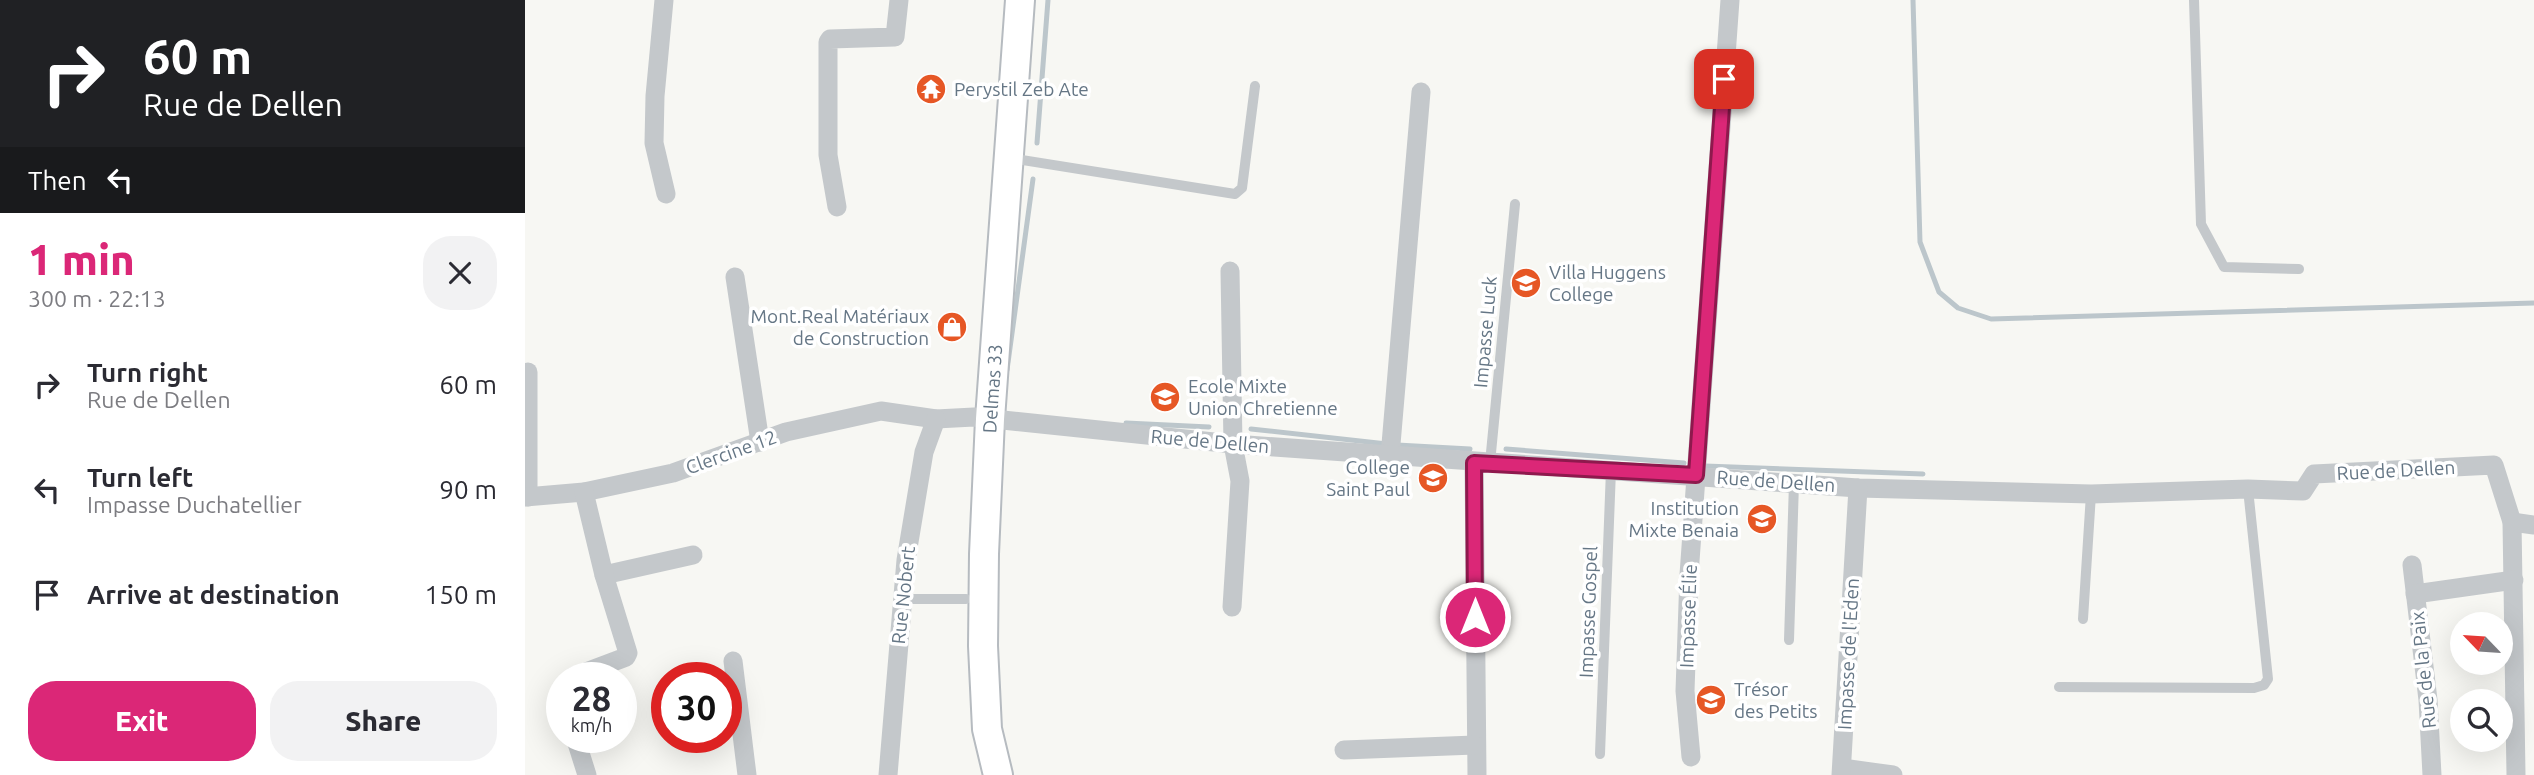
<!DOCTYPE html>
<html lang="en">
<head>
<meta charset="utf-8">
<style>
	:root { --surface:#fff; --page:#f2f2f3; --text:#2b2b33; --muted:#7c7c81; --accent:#db2777 }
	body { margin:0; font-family:Ubuntu,sans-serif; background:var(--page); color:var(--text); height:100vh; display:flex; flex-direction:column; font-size:26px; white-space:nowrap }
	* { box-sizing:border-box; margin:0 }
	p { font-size:23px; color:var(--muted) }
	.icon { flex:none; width:38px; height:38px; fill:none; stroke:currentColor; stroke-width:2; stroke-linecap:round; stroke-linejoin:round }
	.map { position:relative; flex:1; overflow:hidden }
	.sheet { display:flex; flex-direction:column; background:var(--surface); width:525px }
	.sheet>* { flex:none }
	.top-card { background:#202124; color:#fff; overflow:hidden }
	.needle { width:46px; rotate:295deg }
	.controls { position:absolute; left:1925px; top:612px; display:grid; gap:14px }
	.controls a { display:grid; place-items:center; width:63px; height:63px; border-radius:50%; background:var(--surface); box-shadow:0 7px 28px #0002; font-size:35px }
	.speed { position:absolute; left:21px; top:662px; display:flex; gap:14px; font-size:35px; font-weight:700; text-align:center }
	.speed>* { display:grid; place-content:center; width:91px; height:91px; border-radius:50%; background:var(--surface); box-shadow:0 7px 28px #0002; line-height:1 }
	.speed small { font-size:18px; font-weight:400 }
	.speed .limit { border:10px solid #d22; background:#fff; color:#111 }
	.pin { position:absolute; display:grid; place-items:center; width:60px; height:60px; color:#fff; margin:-30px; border-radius:14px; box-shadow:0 4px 10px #0006 }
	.me { position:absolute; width:77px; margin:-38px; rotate:0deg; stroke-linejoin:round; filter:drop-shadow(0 0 5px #0008) }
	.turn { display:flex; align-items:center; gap:24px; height:147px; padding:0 28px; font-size:32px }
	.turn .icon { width:91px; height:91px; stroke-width:2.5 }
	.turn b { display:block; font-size:49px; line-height:60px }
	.then { display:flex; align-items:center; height:66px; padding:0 28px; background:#0003; gap:14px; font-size:26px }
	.round { display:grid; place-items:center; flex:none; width:74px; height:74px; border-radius:28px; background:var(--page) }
	.headline { display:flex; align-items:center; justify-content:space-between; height:119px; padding:0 28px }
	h1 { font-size:42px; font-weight:800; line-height:52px; color:var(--accent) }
	.cta { display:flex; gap:14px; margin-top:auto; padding:14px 28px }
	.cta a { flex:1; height:80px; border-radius:28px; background:var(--accent); color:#fff; font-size:28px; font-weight:800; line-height:80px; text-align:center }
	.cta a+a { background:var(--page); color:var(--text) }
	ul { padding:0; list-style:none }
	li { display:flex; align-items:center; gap:21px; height:105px; padding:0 28px }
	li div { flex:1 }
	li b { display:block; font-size:26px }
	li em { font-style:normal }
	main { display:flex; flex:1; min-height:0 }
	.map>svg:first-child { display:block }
</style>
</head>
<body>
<main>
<section class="sheet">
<div class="top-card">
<div class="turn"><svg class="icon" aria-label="right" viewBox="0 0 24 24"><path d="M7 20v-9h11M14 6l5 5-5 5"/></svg><div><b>60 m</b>Rue de Dellen</div></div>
<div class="then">Then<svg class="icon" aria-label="left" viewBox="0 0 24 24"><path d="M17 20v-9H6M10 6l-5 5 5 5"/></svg></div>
</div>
<div class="headline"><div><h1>1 min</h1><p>300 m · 22:13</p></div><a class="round"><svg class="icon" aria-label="close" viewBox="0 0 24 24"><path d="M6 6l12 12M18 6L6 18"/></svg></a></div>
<ul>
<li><svg class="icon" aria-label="right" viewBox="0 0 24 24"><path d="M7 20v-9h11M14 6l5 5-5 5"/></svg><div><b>Turn right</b><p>Rue de Dellen</p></div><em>60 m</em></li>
<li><svg class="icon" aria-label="left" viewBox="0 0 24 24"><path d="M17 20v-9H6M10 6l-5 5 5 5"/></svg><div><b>Turn left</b><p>Impasse Duchatellier</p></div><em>90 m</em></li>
<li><svg class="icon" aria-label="arrive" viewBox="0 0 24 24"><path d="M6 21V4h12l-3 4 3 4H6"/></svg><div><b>Arrive at destination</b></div><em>150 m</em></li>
</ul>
<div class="cta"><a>Exit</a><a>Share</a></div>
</section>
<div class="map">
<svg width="2009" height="775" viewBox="0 0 2009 775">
	<rect width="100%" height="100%" fill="#f7f7f3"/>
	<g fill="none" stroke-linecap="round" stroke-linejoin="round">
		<g stroke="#bcc6cb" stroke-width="5">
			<polyline points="1388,0 1395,242 1414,292 1433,308 1466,319 2009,303"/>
			<polyline points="512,143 523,0"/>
			<polyline points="482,370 508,179"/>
			<polyline points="601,423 684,427"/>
			<polyline points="726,429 862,444"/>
			<polyline points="872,445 945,449"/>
			<polyline points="981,449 1159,463"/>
			<polyline points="1180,466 1398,474"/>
		</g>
		<g stroke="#b6bbc0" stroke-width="32">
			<g id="secondary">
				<path id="s1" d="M473,775L462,729L458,646L459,554L465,419L495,0"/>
			</g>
		</g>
		<g stroke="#c4c8cb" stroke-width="10">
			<polyline points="1669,0 1676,224 1699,267 1774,269"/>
			<polyline points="485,158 710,194 717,188 730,86"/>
			<polyline points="965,463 990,204"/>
			<polyline points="377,599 441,599"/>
			<polyline points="1558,619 1566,494"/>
			<polyline points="1264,640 1269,483"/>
			<polyline points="1534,687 1729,688 1739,685 1743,679 1723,489"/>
			<polyline points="1075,754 1086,470"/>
		</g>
		<g stroke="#c4c8cb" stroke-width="19">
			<polyline points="139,0 130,96 129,143 141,194"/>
			<polyline points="312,207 303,155 303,42 305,39 370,37 374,0"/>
			<polyline points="705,271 708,444 715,481 707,607"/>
			<polyline points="210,277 235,442"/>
			<polyline points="3,372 3,497"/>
			<polyline points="865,456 896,92"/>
			<polyline points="949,463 952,775"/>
			<polyline points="0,497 59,492 148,473 261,432 356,411 411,419 449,417 708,444 1333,488 1566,494 1723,489 1778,491 1789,474 1969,465 1987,522 1991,775"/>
			<polyline points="1987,522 2009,525"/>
			<polyline points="1887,565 1903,700 1907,775"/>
			<polyline points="79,575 168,555"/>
			<polyline points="1890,594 1989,580"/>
			<polyline points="208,661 222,775"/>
			<polyline points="48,677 101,657 103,653 79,575 59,492"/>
			<polyline points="50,737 62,775"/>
			<polyline points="819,750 950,745"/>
			<polyline points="1166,757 1160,691 1164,575 1205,0"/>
			<polyline points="1317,768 1368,775"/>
			<polyline points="363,775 381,560 399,452 411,419"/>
			<polyline points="1316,775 1333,488"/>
		</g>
		<use href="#secondary" stroke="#fff" stroke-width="28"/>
	</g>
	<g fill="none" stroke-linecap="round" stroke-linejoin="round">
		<g stroke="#8e194d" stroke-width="18">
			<polyline id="route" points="950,617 949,463 1171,475 1199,79"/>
		</g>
		<use href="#route" stroke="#db2777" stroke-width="12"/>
	</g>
	<defs>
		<g id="temple-disc" transform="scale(1.575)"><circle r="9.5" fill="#e65725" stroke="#fff"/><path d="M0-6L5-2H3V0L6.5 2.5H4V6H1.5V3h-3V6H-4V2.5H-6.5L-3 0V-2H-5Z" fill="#fff"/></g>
		<g id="school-disc" transform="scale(1.575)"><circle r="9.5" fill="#e65725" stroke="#fff"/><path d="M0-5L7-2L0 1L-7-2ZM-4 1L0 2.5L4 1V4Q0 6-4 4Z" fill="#fff"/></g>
		<g id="shop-disc" transform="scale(1.575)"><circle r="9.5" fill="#e65725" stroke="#fff"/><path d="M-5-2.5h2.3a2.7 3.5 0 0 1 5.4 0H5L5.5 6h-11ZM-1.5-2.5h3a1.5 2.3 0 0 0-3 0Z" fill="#fff"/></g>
	</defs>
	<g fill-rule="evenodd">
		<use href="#temple-disc" x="406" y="89"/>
		<use href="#school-disc" x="1001" y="283"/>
		<use href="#shop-disc" x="427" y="327"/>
		<use href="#school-disc" x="640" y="397"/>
		<use href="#school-disc" x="908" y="478"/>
		<use href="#school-disc" x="1237" y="519"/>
		<use href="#school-disc" x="1186" y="700"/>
	</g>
	<g text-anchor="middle" stroke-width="7" stroke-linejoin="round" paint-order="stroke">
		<g font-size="19" fill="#657685" stroke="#fff" text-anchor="start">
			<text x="429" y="96">Perystil Zeb Ate</text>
			<text x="1024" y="279">Villa Huggens<tspan x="1024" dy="22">College</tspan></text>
			<text x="404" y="323" text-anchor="end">Mont.Real Matériaux<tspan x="404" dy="22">de Construction</tspan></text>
			<text x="663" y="393">Ecole Mixte<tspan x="663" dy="22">Union Chretienne</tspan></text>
			<text x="885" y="474" text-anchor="end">College<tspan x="885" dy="22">Saint Paul</tspan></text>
			<text x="1214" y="515" text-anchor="end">Institution<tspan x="1214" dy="22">Mixte Benaia</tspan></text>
			<text x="1209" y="696">Trésor<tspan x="1209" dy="22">des Petits</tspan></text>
		</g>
		<g font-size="19" fill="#657685" stroke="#fff">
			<text transform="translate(960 332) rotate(-85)" y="7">Impasse Luck</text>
			<text dy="7" stroke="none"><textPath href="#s1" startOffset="388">Delmas 33</textPath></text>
			<text transform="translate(685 441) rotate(5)" y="7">Rue de Dellen</text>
			<text transform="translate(206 452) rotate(-20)" y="7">Clercine 12</text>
			<text transform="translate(1871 470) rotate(-3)" y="7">Rue de Dellen</text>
			<text transform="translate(1251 481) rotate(4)" y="7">Rue de Dellen</text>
			<text transform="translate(378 595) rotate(-84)" y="7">Rue Nobert</text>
			<text transform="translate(1063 612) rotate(-88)" y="7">Impasse Gospel</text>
			<text transform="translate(1163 616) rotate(-88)" y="7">Impasse Élie</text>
			<text transform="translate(1323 654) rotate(-87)" y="7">Impasse de l'Eden</text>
			<text transform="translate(1898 670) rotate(-96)" y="7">Rue de la Paix</text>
		</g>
	</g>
</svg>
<div class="controls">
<a><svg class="needle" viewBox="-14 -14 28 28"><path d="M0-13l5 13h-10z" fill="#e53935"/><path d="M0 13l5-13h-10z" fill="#7c7c81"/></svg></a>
<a><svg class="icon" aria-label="search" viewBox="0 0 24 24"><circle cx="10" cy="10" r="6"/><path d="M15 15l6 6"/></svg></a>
</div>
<div class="speed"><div>28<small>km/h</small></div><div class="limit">30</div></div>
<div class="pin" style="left:1199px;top:79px;background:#d93025"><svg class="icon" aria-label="arrive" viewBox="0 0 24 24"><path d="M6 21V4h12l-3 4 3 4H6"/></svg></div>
<svg class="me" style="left:950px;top:617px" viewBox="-20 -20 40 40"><circle r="17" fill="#db2777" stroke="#fff" stroke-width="3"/><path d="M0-11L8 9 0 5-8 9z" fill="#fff"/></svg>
</div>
</main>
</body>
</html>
